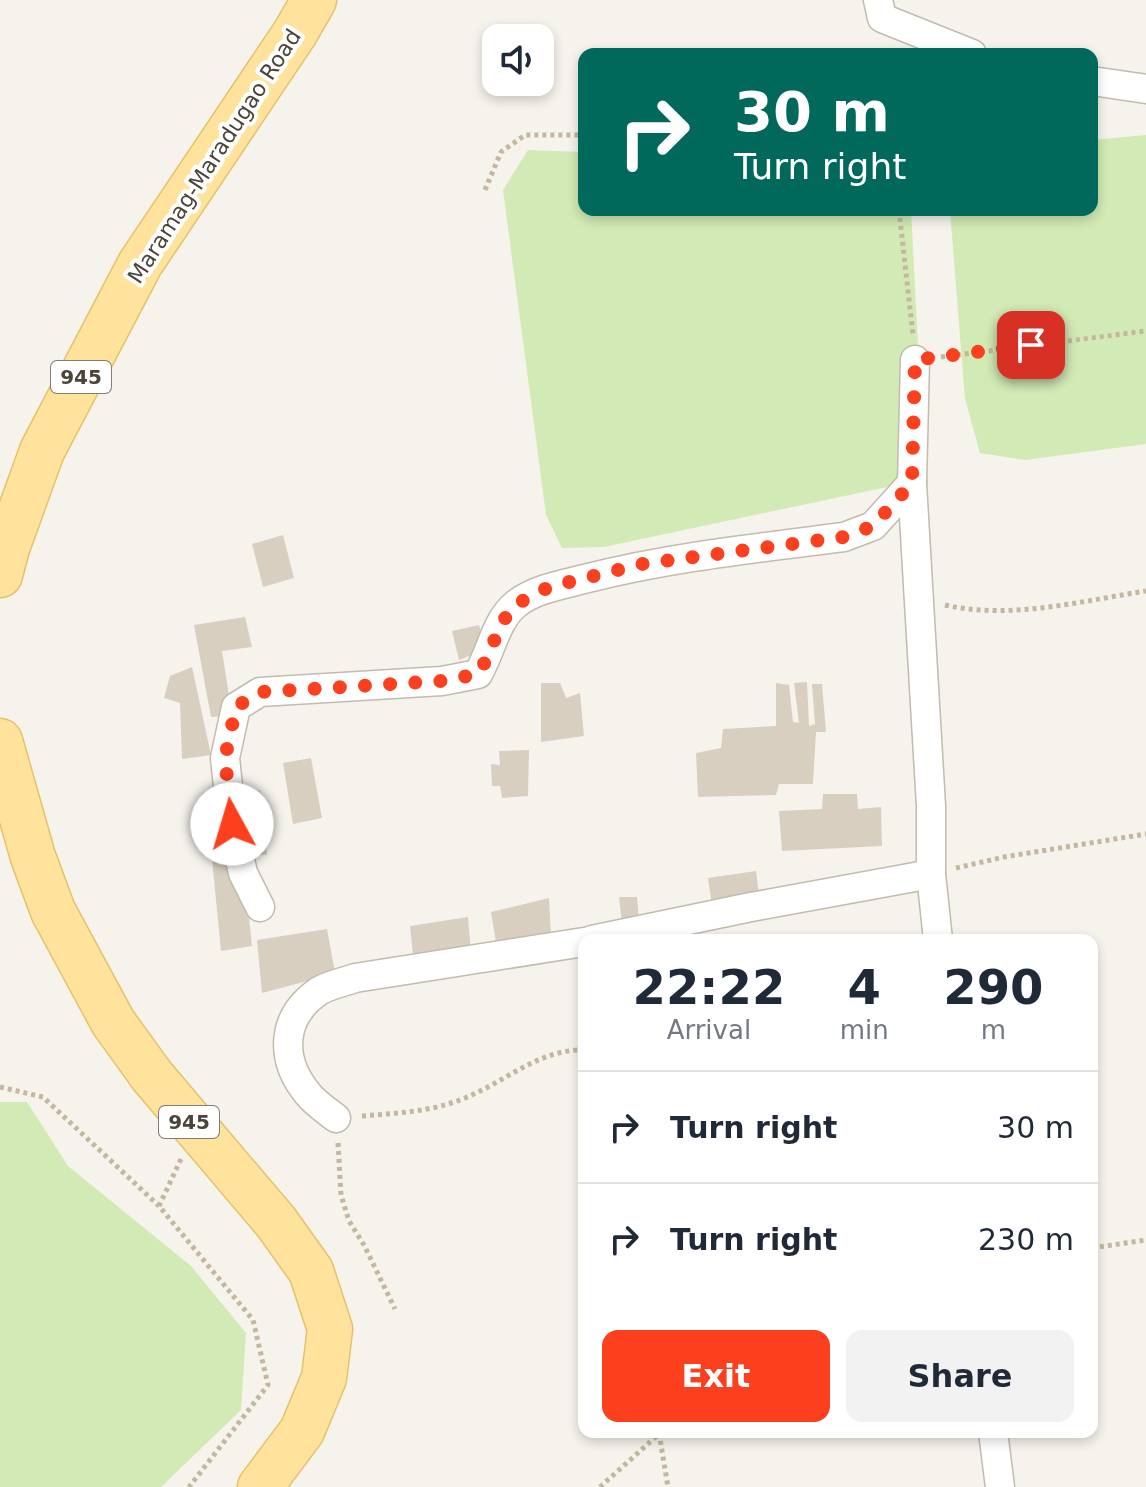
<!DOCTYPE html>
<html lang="en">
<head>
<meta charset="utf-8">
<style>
	:root { --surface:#fff; --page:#f2f2f3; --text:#1f2937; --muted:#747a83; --line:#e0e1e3; --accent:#fc3f1d }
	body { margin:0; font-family:"DejaVu Sans",sans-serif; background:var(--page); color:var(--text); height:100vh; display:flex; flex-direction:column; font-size:30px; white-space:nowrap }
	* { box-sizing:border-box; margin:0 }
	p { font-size:26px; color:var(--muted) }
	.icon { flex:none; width:44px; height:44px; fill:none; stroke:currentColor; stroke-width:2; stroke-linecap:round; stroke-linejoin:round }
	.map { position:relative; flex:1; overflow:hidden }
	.drawer { position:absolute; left:578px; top:934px; width:520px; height:504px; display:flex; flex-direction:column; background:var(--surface); border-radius:16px; box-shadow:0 4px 12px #0003 }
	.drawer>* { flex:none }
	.top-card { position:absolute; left:578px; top:48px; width:520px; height:168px; border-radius:16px; box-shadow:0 4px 12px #0003; background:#00695c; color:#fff; overflow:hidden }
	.controls { position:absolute; left:482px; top:24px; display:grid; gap:16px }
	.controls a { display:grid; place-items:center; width:72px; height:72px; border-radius:16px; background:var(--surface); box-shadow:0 4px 12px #0003; font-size:40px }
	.pin { position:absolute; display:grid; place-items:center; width:68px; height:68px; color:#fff; margin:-34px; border-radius:16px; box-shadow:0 4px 12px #0006 }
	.me { position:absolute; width:88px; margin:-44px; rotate:354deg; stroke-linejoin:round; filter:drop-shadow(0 0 6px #0008) }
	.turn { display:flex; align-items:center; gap:28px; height:168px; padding:0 24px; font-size:36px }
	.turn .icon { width:104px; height:104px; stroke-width:2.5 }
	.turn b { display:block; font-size:56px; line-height:68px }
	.eta { display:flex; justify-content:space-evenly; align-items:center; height:136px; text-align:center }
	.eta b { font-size:48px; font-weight:600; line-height:56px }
	.action { display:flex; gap:16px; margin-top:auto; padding:16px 24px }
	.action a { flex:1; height:92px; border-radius:16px; background:var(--accent); color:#fff; font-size:32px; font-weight:600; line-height:92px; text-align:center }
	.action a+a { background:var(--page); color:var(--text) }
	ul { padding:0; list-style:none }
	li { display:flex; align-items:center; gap:24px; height:112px; padding:0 24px; border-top:2px solid var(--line) }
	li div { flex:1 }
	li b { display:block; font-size:30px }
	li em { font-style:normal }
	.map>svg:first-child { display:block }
</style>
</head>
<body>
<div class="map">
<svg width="1146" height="1487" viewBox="0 0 1146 1487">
	<rect width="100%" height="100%" fill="#f6f3ec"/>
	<g fill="#d2eab5">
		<polygon points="1146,135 1146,444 1025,460 980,453 965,399 950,210 1092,210 1092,140"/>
		<polygon points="528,150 584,152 584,210 911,210 925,479 604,547 562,548 546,515 503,190"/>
		<polygon points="0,1102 27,1102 68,1166 191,1266 246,1333 241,1410 161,1487 0,1487"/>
	</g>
	<g fill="#d8cfc1">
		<polygon points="283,535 294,578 263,587 252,544"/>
		<polygon points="245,617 252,647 222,651 232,715 211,717 194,625"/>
		<polygon points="479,625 487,649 459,660 452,631"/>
		<polygon points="192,667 211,755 182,759 180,703 164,698 170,676"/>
		<polygon points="807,682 809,726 815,724 812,684 822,684 826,732 816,732 813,784 779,784 776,795 698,797 696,753 721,748 723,729 776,726 776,683 789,685 793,722 799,723 794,683"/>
		<polygon points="541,683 560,683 566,698 580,693 584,736 541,742"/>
		<polygon points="529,750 528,796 502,798 500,786 492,786 491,764 500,765 499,751"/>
		<polygon points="311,758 322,818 293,824 283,763"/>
		<polygon points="260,790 267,855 224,854 215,800"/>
		<polygon points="823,794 857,794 858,809 881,807 882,846 782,851 779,811 822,809"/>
		<polygon points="243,858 252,946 221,951 212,859"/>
		<polygon points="756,871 760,903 713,912 708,878"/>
		<polygon points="619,897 637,897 639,920 622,924"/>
		<polygon points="549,898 551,938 497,949 491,912"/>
		<polygon points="468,917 471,953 414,964 410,926"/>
		<polygon points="327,929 335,973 303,1000 307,981 262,993 257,940"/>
	</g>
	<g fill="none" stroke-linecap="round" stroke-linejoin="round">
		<g stroke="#c2bbae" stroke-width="31">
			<g id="minor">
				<polyline points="878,0 882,18 972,54"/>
				<polyline points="1092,81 1146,89"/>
				<polyline points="915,360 912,483 931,806 931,874 938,940"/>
				<path d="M260,907L243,873L232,824L225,758L236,707L260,692L442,681L478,674C491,652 496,620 516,604C535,589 561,585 584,579C670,557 757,548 844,537L873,526L912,483"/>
				<polyline points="592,940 751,907 931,874"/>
				<path d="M336,1118C327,1111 315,1103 308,1094C279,1059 281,1017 319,991C329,985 344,982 355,978L584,942"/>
				<polyline points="993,1432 1000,1487"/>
			</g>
		</g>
		<g stroke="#e6c16a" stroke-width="47">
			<g id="primary">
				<polyline points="0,575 7,548 42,451 140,264 295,33 314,0"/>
				<polyline points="0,741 33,857 53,911 113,1022 152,1076 276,1222 311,1271 330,1329 324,1378 302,1431 260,1487"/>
			</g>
		</g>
		<g stroke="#c4b79f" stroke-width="5" stroke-dasharray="4 4" stroke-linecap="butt">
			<polyline points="485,190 501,152 525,135 584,135"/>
			<polyline points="899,210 913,335"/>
			<polyline points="941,357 1146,331"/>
			<path d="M945,605C1010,620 1081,601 1146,591"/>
			<polyline points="956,868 1004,857 1146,834"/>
			<polyline points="0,1087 43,1097 159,1206"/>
			<path d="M362,1116C397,1113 431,1112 465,1098C505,1082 539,1049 584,1050"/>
			<polyline points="338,1143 341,1195 349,1221 364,1245 395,1309"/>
			<polyline points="181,1159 159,1206 253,1320 268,1385 189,1487"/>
			<polyline points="1092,1248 1146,1240"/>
			<polyline points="659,1433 668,1487"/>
			<polyline points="600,1487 659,1434"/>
		</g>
		<use href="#minor" stroke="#fff" stroke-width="28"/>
		<use href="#primary" stroke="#ffe39c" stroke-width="44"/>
	</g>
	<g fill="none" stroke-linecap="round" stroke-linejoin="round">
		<polyline stroke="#fc3f1d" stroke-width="14" stroke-dasharray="0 25.2" points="232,824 225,758 236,707 260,692 442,681 478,674 489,655 500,625 515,605 549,587 642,564 844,537 873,526 912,483 915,360 1031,345"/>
	</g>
	<g text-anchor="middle" stroke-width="8" stroke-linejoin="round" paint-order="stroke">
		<g fill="#fff" stroke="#817c74" stroke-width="2">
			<rect x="51" y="361" width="60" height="32" rx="6"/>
			<rect x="159" y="1106" width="60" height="32" rx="6"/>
		</g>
		<g font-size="20" font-weight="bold" fill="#4b4439">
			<text x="81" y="384">945</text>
			<text x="189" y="1129">945</text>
		</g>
		<g font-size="22" fill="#4b4439" stroke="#fff">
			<text transform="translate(214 156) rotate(-57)" y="8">Maramag-Maradugao Road</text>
		</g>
	</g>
</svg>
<div class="controls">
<a><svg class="icon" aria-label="sound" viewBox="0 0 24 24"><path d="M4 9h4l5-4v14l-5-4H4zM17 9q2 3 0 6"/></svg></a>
</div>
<div class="pin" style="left:1031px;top:345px;background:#d93025"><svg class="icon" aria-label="arrive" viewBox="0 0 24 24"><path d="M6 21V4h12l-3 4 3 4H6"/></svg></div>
<svg class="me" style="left:232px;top:824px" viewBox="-20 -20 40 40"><circle r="19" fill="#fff"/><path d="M0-13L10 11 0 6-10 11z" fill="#fc3f1d"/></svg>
<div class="top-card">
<div class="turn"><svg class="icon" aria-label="right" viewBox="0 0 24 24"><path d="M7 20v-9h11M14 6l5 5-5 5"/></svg><div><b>30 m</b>Turn right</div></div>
</div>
<section class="drawer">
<div class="eta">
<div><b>22:22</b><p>Arrival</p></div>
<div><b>4</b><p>min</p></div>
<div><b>290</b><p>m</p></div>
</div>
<ul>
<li><svg class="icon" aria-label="right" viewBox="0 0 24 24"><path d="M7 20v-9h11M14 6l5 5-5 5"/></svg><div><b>Turn right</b></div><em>30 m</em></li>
<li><svg class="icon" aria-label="right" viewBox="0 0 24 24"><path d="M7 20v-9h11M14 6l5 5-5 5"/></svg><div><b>Turn right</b></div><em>230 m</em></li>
</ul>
<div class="action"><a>Exit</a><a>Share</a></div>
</section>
</div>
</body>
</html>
